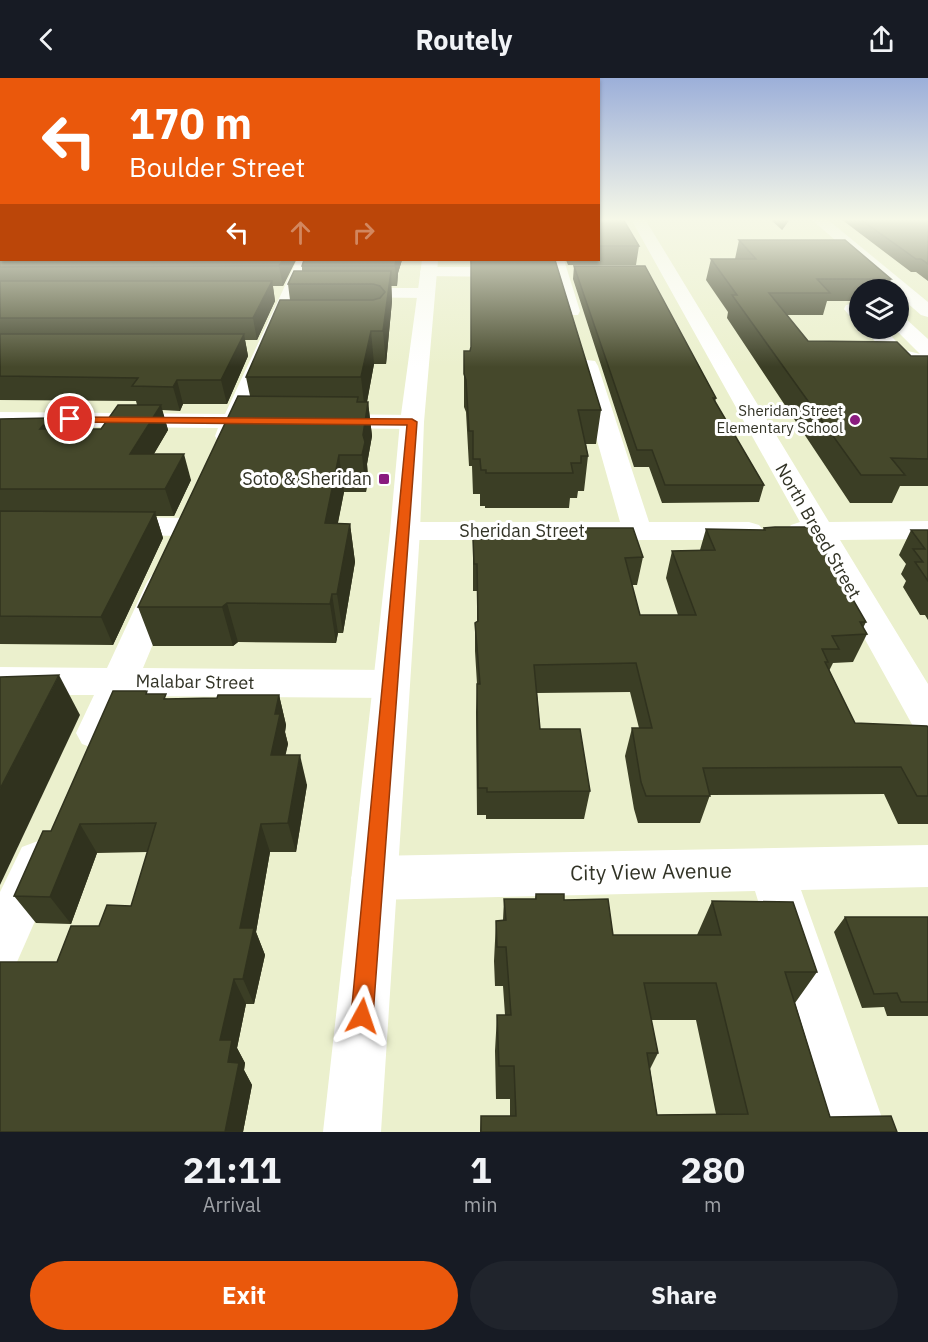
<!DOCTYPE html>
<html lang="en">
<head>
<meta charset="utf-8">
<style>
	:root { --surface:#171b24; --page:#20242c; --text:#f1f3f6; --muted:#9ea1a6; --accent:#ea580c }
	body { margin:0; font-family:"IBM Plex Sans",sans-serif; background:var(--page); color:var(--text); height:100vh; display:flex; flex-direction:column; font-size:22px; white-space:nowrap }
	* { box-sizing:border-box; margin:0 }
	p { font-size:20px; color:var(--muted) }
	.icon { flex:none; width:33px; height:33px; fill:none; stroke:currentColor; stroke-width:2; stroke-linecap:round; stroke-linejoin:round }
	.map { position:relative; height:1054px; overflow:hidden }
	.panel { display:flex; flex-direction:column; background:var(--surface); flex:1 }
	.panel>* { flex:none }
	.top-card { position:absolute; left:0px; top:0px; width:600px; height:183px; box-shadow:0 2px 4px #0004; background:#ea580c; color:#fff; overflow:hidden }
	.tools { position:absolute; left:849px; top:201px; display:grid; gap:12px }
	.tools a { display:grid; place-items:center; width:60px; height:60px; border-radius:50%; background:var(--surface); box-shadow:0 2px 4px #0004; font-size:30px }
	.pin { position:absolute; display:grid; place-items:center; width:51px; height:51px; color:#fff; margin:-26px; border:3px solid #fff; border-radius:50%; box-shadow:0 2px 6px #0007 }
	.me { position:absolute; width:66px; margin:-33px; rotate:5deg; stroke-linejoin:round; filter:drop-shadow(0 0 4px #0008) }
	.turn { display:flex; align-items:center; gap:21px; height:126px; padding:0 30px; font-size:27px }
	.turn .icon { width:78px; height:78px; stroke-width:2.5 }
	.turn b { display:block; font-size:42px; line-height:51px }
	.lanes { display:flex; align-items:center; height:57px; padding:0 30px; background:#0003; justify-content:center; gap:30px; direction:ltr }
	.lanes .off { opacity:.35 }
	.eta { display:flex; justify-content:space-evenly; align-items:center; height:102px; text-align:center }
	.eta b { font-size:36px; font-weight:800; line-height:42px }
	.button { display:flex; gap:12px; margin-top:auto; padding:12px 30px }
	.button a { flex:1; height:69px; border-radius:36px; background:var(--accent); color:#fff; font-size:24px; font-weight:800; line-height:69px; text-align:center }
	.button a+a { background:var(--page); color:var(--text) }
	header { display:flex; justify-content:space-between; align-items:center; height:78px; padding:0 30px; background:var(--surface); font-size:27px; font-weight:800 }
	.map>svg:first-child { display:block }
</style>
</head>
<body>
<header><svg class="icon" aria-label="back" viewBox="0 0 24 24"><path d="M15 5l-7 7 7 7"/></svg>Routely<svg class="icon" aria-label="share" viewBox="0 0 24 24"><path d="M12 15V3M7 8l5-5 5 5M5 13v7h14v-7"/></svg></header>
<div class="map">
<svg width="928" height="1054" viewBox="0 0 928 1054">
	<rect width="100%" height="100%" fill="#ebf0cd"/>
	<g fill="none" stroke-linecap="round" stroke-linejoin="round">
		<g fill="#fff" fill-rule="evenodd">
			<polygon points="631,141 645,141 829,444 928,443 928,461 840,462 928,606 928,654 914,650 810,462 791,459 786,453 791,447 800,444"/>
			<polygon points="811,141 827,141 928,224 928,239 921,237 898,217 898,212 892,212"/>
			<polygon points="297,182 313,182 249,336 263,338 266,343 263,348 243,350 236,363 227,365 218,363 215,358 218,350 0,348 0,334 225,336"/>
			<polygon points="548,182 564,182 580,233 578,237 564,237 562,233"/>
			<polygon points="428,189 516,189 522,190 524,194 522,198 516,199 422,198 420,194 422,190"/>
			<polygon points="347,210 426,210 432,211 435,215 432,219 426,220 341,219 338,215 341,211"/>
			<polygon points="860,224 860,244 853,242 844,231 846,227"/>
			<polygon points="898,238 905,240 928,261 928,278 925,278 928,278 928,291 890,280 863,250 884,250 904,272 920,276 894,250 898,250"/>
			<polygon points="587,282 595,283 598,288 649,444 749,444 759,447 764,453 759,459 749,462 405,462 395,459 390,453 395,447 405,444 620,444 576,288 579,283"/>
			<polygon points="327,336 412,337 421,339 424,344 421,349 412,351 327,350 318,348 315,343 318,338"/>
			<polygon points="114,439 187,440 197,443 202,449 197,455 187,458 114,457 104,454 99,448 104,442"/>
			<polygon points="163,494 174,497 179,504 143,590 391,592 404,596 409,606 404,616 391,620 131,618 110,666 96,671 82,666 76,655 94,617 0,617 0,589 107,590 147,504 152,497"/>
			<polygon points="38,763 54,769 61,784 17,884 0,892 0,814 22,769"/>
			<polygon points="928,767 928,809 801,812 887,1054 829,1054 755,813 374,822 358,815 351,800 358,785 374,778"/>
		</g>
		<polygon fill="#fff" fill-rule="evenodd" points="422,182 438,182 424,344 420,453 381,1054 323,1054 390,453 400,344"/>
	</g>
	<g fill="#3b3e25" fill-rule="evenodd">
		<polygon points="0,141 2,182 296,182 283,208 273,208 275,223 257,262 245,262 248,278 227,326 183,326 180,333 162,332 168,352 154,376 191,402 174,438 156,438 163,460 113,567 0,566 0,341 49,340 53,351 101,351 137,327 136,323 0,322"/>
		<polygon points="598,141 639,168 636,187 568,187 566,182 598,182"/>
		<polygon points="770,141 790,141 782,152"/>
		<polygon points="841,141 928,141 928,203 916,194 911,194"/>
		<polygon points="739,162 891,201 887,212 860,212 860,223 827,223 823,237 787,237 808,263 911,278 928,278 928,408 900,408 892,425 850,425 727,240 728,234 706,202 711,181 735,181"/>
		<polygon points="402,182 398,195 397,208 391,208 392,223 386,286 374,286 367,324 368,324 372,358 367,386 368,400 366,414 344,414 338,445 350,446 355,484 343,555 338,555 336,565 238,564 233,568 153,568 138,529 250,318 246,299 290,222 288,206 302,193 302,188"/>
		<polygon points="470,182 555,182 601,332 596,366 586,366 588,378 584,413 578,413 577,420 570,420 569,430 485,430 485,428 480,428 480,416 473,416 472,388 469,388 466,334 464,329 464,273 470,273 471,269 471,187"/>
		<polygon points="574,188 716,320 715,324 764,407 759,424 662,425 649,389 634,389 573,201"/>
		<polygon points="575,450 643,479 637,507 632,507 640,537 678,537 666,500 672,473 700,472 706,451 763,452 764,450 866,544 863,550 867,556 853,584 833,585 829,593 855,645 928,650 928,746 898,746 884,716 710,717 700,745 638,745 634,731 625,678 632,650 639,650 630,614 537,615 540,651 590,713 584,741 486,741 486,737 477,737 476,634 477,606 475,573 475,545 477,544 477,513 473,513 473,461 574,461"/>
		<polygon points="911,452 928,452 928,542 925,537 920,537 903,509 906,503 901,496 906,486 899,477"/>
		<polygon points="148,616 168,621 217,620 279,617 286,647 285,654 288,666 285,677 307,707 296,774 270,774 256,854 265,877 254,926 246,926 237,970 245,985 244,992 252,1007 243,1054 0,1054 57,884 99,848 131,828 148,774 97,775 71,846 36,845 14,818 51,753"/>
		<path d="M536,816L564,822L613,857H697L712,823L817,894L795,925L830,1039L897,1054H480L481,1038H510V1021H496L495,973L497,937H505L503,908H495L494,883L496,843L503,842L504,821H535ZM651,942H696L716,1036L657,1037L650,991L658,975Z"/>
		<polygon points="845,839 928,839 928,938 887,938 884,929 862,930 834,854"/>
	</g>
	<g fill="#30321e">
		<polygon points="784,141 790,141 782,152"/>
		<polygon points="283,182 296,182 283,208 279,188"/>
		<polygon points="396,182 402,182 398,195 397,208 395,188"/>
		<polygon points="391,193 392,223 386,286 383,253"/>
		<polygon points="272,203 275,223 257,262 253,240"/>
		<polygon points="371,253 374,286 365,334 361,299"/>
		<polygon points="244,256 248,278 227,326 221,302"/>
		<polygon points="177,302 183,326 180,333 173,309"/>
		<polygon points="368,324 372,358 367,386 368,400 366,414 362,377 363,357"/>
		<polygon points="161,327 168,352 138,402 130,376"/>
		<polygon points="49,340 59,365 40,351"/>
		<polygon points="184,376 191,402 174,438 165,411"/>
		<polygon points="339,377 344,414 330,483 325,445"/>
		<polygon points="155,434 163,460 113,567 101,539"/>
		<polygon points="350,446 355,484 343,555 337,516"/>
		<polygon points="332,516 338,555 336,565 330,526"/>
		<polygon points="227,525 238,564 233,568 222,529"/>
		<polygon points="59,597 80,637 0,807 0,711"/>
		<polygon points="279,617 286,647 285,654 288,666 279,707 271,677 275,636"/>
		<polygon points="300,677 307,707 296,774 288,745"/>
		<polygon points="80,746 97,775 71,846 50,819"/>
		<polygon points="261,746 270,774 256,854 265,877 254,926 243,901 240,850"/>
		<polygon points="234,901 246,926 237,970 245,985 244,992 252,1007 243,1054 225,1054 228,984 220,962"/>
	</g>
	<g fill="#45482b" stroke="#30321e" stroke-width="1.5" fill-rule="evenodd">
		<polygon points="0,141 2,141 2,182 283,182 279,188 0,189"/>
		<polygon points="598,141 623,141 639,168 598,168"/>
		<polygon points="860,141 928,141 928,186 921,181 916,181"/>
		<polygon points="739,162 845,162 891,201 817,201 830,215 769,215 808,263 897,264 911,278 928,278 928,381 891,380 905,397 861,397 732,217 737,217 711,181 756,181"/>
		<polygon points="304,182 396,182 395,188 302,188"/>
		<polygon points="471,182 555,182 601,332 578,332 588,378 581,378 581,385 571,385 573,395 486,395 486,392 481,392 480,381 473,381 473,353 469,353 466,302 464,296 464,273 470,273 471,269"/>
		<polygon points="574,188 645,188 716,320 713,320 764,407 665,407 652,372 637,372"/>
		<polygon points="294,193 391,193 383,253 371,253 361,299 246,299 280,222 373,222 380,220 385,214 380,208 373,206 288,206"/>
		<polygon points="0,203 272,203 253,240 0,240"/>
		<polygon points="0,256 244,256 221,302 177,302 173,309 132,308 138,300 0,298"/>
		<polygon points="238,318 358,319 357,324 368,324 363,357 365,364 362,377 339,377 325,445 350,446 337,516 332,516 330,526 227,525 222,529 138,529"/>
		<polygon points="118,327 161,327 130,376 184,376 165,411 0,411 0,341 49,340 40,351 101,351"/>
		<polygon points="0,433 155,434 101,539 0,538"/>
		<polygon points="775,449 811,449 866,544 860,544 867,556 832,558 839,571 822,571 828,584 825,584 855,645 927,648 928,650 928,718 917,718 901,689 703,690 710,718 646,718 641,704 632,650 652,650 636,585 534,587 540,651 580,651 590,713 487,714 487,710 478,710 477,606 480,606 475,545 478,543 477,486 474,486 473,461 578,461 575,450 633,450 643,479 625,480 640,537 696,537 672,473 715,472 706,451 765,452 764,450"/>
		<polygon points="911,452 928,452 928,503 915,484 923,484 913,471 925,471"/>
		<polygon points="59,597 0,711 0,599"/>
		<polygon points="113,613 147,613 146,616 166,616 164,621 217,620 218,617 279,617 275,636 280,636 271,677 300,677 288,745 261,746 240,850 254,850 243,901 234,901 220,962 232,962 228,984 239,985 225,1054 0,1054 0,884 57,884 71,848 99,848 107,827 131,828 156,745 80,746 50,819 14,818 43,753 51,753"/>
		<path d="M536,816H564V822L608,821L613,857H721L712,823L793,824L817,894H785L830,1039L891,1038L897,1054H481V1038H516L514,988H499L497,937H511L506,869H497L496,843L506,842L504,821H536ZM644,905H716L748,1036L657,1037L647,975H658Z"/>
		<polygon points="845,839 928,839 928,924 901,924 897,915 874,916"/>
	</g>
	<linearGradient id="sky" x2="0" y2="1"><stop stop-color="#9cafd9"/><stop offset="0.49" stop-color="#f6f8e8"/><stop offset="1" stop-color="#f6f8e8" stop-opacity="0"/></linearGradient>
	<rect width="928" height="289" fill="url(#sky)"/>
	<polygon fill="#ea580c" stroke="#983908" stroke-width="1.5" points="67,339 412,341 417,344 373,938 370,946 362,949 354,946 351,938 407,347 70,344 67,344"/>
	<g fill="#8a1b7f" stroke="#fff" stroke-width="2">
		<circle cx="855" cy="342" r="6"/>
		<rect x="378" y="395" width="12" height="12" rx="3"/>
	</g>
	<g text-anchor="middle" stroke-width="6" stroke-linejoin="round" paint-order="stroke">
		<g font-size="15" fill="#323326" stroke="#fff" text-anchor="end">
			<text x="843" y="338">Sheridan Street<tspan x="843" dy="17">Elementary School</tspan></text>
		</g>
		<g font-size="18" fill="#323326" stroke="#fff" text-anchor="end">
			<text x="372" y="407">Soto &amp; Sheridan</text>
		</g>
		<g font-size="18" fill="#323326" stroke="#fff">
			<text x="522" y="459">Sheridan Street</text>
			<text transform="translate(818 453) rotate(60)" y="6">North Breed Street</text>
			<text transform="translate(195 604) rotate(1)" y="6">Malabar Street</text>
		</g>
		<g font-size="21" fill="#323326" stroke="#fff">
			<text transform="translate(651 794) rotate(-1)" y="7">City View Avenue</text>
		</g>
	</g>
</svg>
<div class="tools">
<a><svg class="icon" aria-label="layers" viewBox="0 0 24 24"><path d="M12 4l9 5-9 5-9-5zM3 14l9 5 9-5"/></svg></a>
</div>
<div class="pin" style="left:70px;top:341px;background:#d93025"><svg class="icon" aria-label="arrive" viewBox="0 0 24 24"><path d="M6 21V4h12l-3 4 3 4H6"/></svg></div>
<svg class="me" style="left:362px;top:938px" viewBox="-20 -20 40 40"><path d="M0-17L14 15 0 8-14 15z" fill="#ea580c" stroke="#fff" stroke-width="4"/></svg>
<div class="top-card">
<div class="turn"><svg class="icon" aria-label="left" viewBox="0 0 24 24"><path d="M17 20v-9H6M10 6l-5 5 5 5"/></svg><div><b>170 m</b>Boulder Street</div></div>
<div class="lanes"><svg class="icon" aria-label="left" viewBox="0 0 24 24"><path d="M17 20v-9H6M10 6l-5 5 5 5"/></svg><svg class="icon off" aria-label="ahead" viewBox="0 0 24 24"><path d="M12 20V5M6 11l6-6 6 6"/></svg><svg class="icon off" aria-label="right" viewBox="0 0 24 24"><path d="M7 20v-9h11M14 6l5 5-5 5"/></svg></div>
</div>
</div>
<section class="panel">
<div class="eta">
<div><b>21:11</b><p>Arrival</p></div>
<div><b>1</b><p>min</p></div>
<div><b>280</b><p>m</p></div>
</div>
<div class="button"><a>Exit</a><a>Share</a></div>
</section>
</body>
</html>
